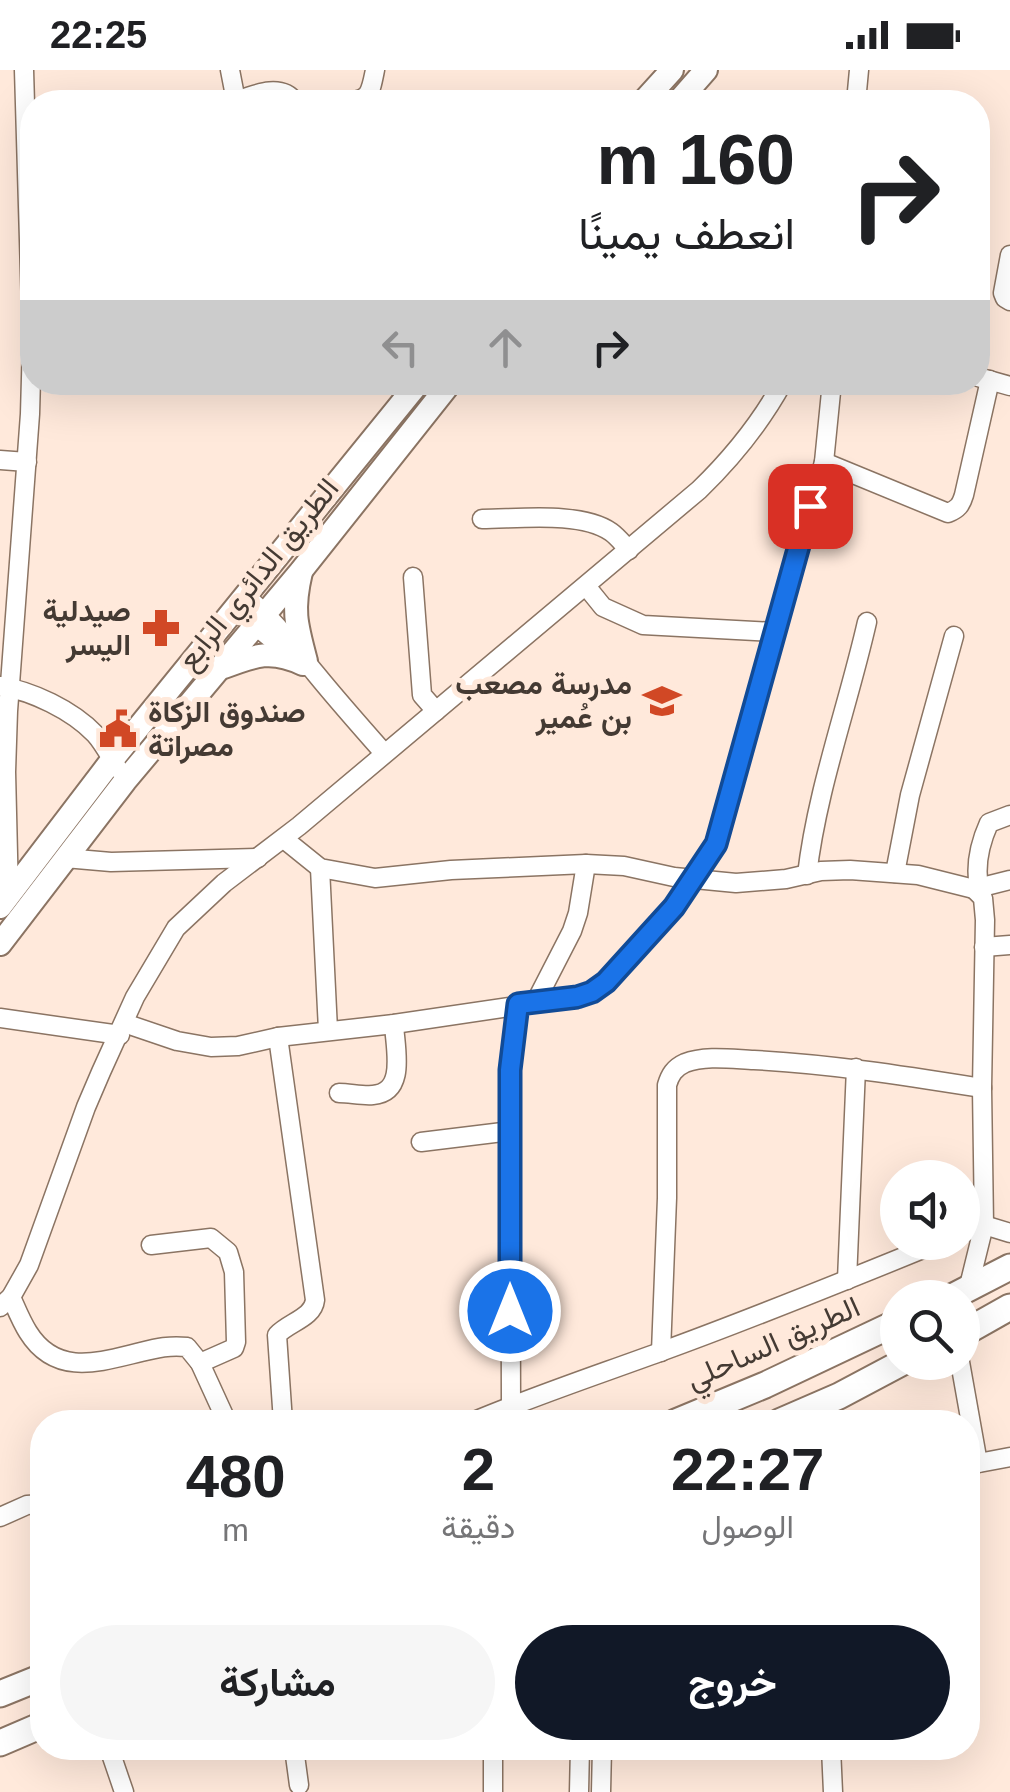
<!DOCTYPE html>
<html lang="ar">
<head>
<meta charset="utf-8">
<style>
	:root { --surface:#fff; --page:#f6f6f6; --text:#202124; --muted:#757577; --accent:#111827 }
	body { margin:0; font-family:Helvetica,Vazirmatn,sans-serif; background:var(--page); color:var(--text); direction:rtl; height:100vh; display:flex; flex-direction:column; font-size:38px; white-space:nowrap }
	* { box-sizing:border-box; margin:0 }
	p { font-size:32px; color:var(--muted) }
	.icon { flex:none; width:55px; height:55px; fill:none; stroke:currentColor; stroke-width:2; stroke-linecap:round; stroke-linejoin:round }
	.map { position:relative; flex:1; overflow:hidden; direction:ltr }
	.details { position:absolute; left:30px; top:1340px; width:950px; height:350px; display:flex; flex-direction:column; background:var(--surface); border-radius:40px; box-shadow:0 10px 40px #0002; direction:rtl }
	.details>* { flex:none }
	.banner { position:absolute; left:20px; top:20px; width:970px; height:305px; border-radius:40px; box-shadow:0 10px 40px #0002; direction:rtl; background:#fff; color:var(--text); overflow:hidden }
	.controls { position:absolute; left:880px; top:1090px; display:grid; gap:20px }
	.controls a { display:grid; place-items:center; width:100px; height:100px; border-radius:50%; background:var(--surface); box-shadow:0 10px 40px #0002; font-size:50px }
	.pin { position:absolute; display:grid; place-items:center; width:85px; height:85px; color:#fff; margin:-42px; border-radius:20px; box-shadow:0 5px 15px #0006 }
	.me { position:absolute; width:110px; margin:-55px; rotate:0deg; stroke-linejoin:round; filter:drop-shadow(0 0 8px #0008) }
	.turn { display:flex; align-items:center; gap:35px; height:210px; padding:0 30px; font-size:45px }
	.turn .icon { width:130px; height:130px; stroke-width:2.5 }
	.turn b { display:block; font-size:70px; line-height:85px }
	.lanes { display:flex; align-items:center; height:95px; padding:0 30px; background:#0003; justify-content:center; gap:50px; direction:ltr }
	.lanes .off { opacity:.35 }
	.eta { display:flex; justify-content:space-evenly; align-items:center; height:170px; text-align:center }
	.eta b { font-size:60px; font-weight:700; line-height:70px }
	.button { display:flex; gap:20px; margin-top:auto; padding:20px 30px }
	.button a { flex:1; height:115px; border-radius:60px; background:var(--accent); color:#fff; font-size:40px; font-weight:700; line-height:115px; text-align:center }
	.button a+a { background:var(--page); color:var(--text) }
	.status { display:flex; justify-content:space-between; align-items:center; height:70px; padding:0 50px; background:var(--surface); direction:ltr }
	.status svg { height:28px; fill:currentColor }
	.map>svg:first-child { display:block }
</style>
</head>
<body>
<div class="status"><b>22:25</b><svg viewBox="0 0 49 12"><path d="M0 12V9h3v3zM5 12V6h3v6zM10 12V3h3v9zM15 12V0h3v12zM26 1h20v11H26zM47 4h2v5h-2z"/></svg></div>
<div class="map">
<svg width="1010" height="1722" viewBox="0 0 1010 1722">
	<rect width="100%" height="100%" fill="#ffe9db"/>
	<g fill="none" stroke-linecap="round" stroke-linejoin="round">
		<g stroke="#8b7463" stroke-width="21">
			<g id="minor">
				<polyline points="230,0 236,31"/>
				<path d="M233,32C253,25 281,12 295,32"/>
				<path d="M343,32C370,30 370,25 375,0"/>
				<polyline points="856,32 859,0"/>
				<polyline points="1010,185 1003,223 1005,228 1010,231"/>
				<polyline points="978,307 1010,316"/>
				<polyline points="0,390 27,392"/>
				<path d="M824,392L948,443C958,439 961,435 964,425L990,310"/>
				<path d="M482,449C518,449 581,441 611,462C618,467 623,474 629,480"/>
				<polyline points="413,507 422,625 436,641"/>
				<polyline points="586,516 603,537 643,555 775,562"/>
				<path d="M246,527C274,549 293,576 316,604C338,631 361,657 384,683"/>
				<polyline points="236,540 296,589"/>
				<path d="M0,616C32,621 72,640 95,664C104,674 111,688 118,699"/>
				<polyline points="284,769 320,798 375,808 451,800 586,794 624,796 674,807 736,813 786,809 821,801 850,800 918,805 974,819 1010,810"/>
				<polyline points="65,788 111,792 258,788"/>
				<polyline points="320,798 328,960"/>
				<polyline points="895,803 910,725 954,566"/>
				<path d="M807,805C817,719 848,636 867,552"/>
				<path d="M979,817C975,796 980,773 989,753L1010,745"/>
				<polyline points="9,826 6,702 8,641 30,344 32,272 24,0"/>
				<polyline points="984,877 1010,875"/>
				<polyline points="535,933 572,861 578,843 586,794"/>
				<polyline points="0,948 120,965"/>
				<polyline points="124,953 177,971 211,977 238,976 278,967 394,954 577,927 592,922 606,912 631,885 674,837 716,774 824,392 832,312"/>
				<path d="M278,967L315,1230C313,1248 289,1252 277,1265L283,1352"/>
				<path d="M339,1023C350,1023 362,1026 373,1025C407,1022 395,978 394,954"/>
				<polyline points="421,1072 511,1061"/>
				<polyline points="962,1163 984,1155 1010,1163"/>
				<polyline points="151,1175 211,1168 228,1182 234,1202 236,1272 234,1278 200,1293"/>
				<polyline points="847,1210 856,998"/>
				<polyline points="968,1220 984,1155 982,1018 985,850 983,828 974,819"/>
				<path d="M11,1227C16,1238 21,1251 28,1262C56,1307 99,1292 141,1282C157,1278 170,1275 187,1277L200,1293L227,1352"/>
				<path d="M0,1237L11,1227L29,1195L86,1037L101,1002L135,927L176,858L224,813L299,756L699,420C733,387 760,354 783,312"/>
				<path d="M661,1282L667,1128V1015C670,1005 674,998 685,993C705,985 732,989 754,990C831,994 906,1006 982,1018"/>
				<polyline points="960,1292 978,1393"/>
				<path d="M472,1352C534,1326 597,1305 660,1282C754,1248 847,1210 940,1172"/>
				<polyline points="514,1352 511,1336 510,999 518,935"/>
				<polyline points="968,1395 1010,1387"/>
				<polyline points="0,1447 27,1435 42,1434"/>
				<polyline points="109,1678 124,1722"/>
				<polyline points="294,1678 299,1715"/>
				<polyline points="831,1678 833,1722"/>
				<polyline points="493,1722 493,1678"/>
				<polyline points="579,1722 580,1678"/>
				<polyline points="601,1722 602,1678"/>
			</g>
		</g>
		<g stroke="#8b7463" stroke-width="26">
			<g id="major">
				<polyline points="643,32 672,0"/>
				<polyline points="678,32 706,0"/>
				<path d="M301,502C292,540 296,554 306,591"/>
				<path d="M224,597C255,585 272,579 303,594"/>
				<polyline points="0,837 112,690 419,312"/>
				<polyline points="0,874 125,711 301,501 451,312"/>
			</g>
		</g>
		<g stroke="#8b7463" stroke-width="29">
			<g id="highway">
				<polyline points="950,1228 1010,1197"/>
				<polyline points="962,1264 1010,1237"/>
				<polyline points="676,1352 765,1315 898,1252"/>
				<polyline points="779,1352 839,1326 903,1292"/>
				<polyline points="0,1624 42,1607"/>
				<polyline points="0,1673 42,1655"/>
			</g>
		</g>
		<use href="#minor" stroke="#fff" stroke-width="18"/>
		<use href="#major" stroke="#fff" stroke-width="22"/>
		<use href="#highway" stroke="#fff" stroke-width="25"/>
	</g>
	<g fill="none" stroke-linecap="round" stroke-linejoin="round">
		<g stroke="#114b97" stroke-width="25">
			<polyline id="route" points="510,1241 510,1000 518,934 577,927 592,922 606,912 674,837 716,774 810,436"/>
		</g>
		<use href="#route" stroke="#1a73e8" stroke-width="18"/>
	</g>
	<defs>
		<g id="pharmacy-bare" transform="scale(3)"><path d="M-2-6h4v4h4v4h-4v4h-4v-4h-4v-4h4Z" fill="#d14825" stroke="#ffe9db" stroke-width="2.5" paint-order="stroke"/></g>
		<g id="school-bare" transform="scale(3)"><path d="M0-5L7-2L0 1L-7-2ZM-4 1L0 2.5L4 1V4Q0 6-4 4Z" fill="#d14825" stroke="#ffe9db" stroke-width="2.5" paint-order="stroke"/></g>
		<g id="civic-bare" transform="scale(3)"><path d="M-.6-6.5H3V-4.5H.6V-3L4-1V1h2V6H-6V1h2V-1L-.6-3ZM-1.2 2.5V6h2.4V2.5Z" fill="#d14825" stroke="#ffe9db" stroke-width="2.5" paint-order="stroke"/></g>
	</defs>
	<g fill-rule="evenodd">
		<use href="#pharmacy-bare" x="161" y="558"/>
		<use href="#school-bare" x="662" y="631"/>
		<use href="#civic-bare" x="118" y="659"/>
	</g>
	<g text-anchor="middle" stroke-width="10" stroke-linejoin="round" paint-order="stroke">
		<g font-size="30" fill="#443a33" stroke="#ffe9db">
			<text transform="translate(258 504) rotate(-51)" y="10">الطريق الدائري الرابع</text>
			<text transform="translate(773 1273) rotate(-24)" y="10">الطريق الساحلي</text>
		</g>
		<g font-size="30" font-weight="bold" fill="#443a33" stroke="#ffe9db" text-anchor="end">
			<text x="131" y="551">صيدلية<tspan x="131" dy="34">اليسر</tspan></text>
			<text x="632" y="624">مدرسة مصعب<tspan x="632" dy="34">بن عُمير</tspan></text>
			<text x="148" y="652" text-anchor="start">صندوق الزكاة<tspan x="148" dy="34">مصراتة</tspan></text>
		</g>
	</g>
</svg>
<div class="controls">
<a><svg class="icon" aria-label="sound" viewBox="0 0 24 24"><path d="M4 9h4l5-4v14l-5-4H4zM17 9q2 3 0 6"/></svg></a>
<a><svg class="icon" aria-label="search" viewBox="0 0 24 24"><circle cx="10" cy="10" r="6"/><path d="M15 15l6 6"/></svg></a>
</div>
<div class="pin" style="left:810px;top:436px;background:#d93025"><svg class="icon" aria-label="arrive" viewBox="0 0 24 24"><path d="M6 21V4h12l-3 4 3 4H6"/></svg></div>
<svg class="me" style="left:510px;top:1241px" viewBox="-20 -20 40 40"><circle r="17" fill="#1a73e8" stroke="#fff" stroke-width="3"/><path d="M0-11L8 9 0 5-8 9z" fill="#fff"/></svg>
<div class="banner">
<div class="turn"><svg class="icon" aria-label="right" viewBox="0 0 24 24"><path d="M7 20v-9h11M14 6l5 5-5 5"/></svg><div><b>160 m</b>انعطف يمينًا</div></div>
<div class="lanes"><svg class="icon off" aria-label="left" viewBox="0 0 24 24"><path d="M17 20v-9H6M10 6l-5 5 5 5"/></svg><svg class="icon off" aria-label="ahead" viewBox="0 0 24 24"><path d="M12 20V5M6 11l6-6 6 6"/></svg><svg class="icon" aria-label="right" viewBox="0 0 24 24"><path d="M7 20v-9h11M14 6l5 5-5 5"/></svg></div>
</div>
<section class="details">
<div class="eta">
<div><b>22:27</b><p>الوصول</p></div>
<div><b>2</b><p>دقيقة</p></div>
<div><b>480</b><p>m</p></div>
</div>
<div class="button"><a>خروج</a><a>مشاركة</a></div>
</section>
</div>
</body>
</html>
